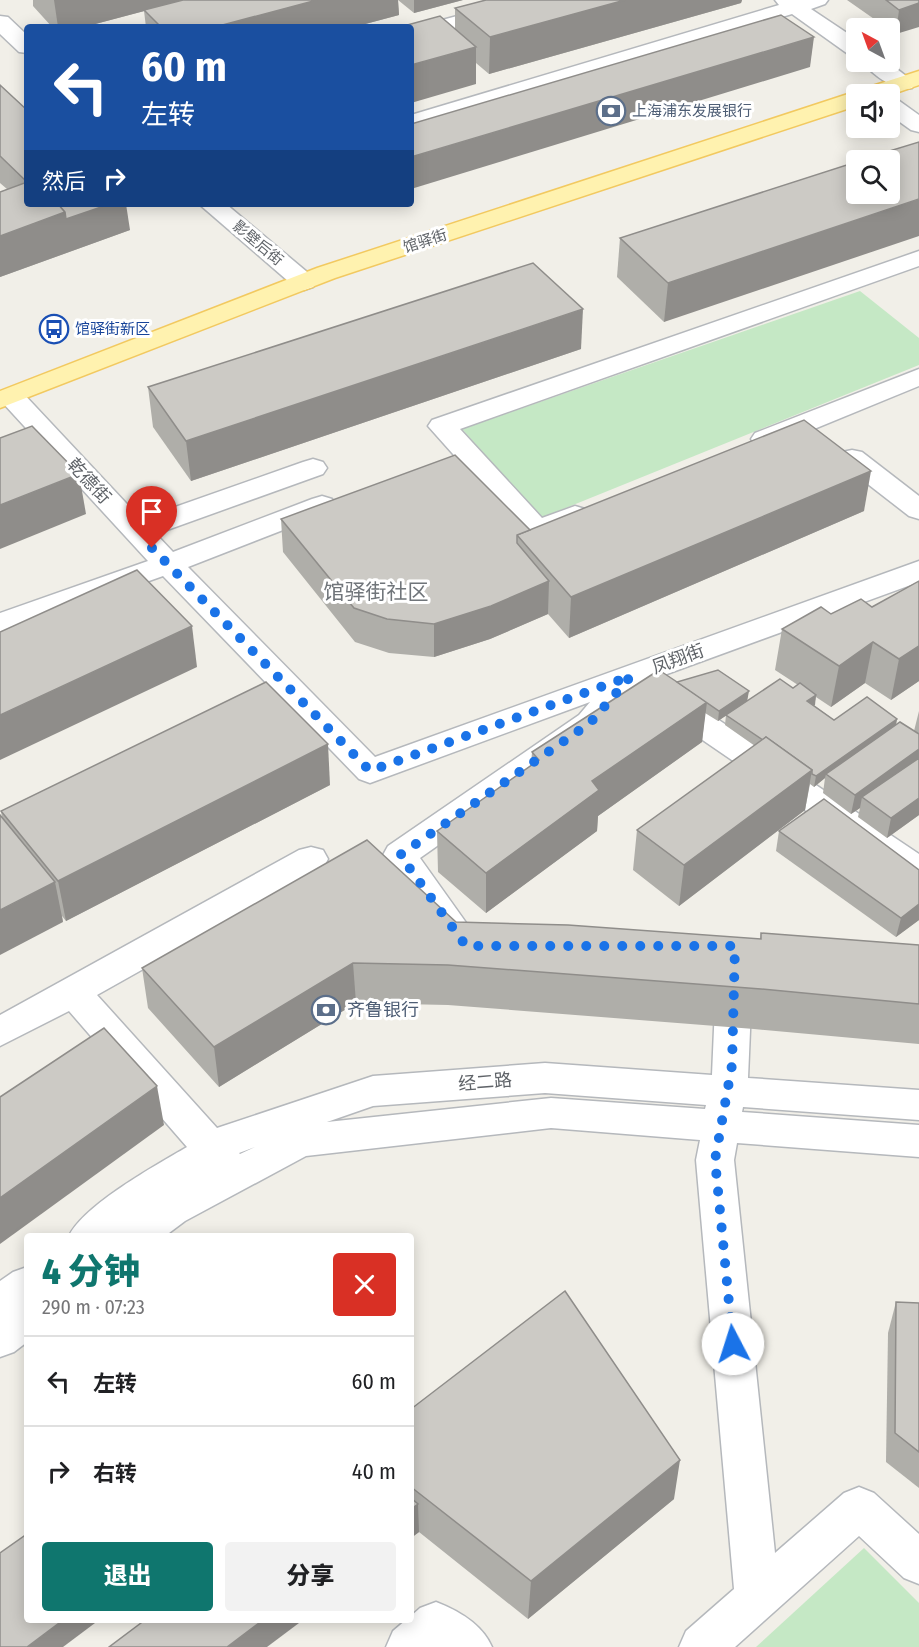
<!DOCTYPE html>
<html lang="zh">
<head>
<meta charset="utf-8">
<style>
	:root { --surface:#fff; --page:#f2f2f2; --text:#202124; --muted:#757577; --line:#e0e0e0; --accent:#0f766e }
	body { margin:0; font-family:"Fira Sans Condensed","Noto Sans SC",sans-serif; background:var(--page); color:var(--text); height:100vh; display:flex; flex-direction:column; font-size:22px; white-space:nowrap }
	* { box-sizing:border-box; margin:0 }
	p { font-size:20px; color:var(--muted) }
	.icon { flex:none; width:33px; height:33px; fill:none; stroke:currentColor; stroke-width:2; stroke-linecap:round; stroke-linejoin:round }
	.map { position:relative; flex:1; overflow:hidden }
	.side { position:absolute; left:24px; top:1233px; width:390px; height:390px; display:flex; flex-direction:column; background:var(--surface); border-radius:6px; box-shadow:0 3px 15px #0003 }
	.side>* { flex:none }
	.guide { position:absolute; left:24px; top:24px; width:390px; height:183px; border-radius:6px; box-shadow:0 3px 15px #0003; background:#1a4fa0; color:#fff; overflow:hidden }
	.needle { width:39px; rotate:319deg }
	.buttons { position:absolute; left:846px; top:18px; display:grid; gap:12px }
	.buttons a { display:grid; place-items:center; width:54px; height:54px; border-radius:6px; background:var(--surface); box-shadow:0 3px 15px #0003; font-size:30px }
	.pin { position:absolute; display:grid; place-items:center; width:51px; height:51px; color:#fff; margin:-62px -26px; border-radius:50% 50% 50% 0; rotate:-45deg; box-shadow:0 0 6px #0007 }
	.pin .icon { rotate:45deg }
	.me { position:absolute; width:66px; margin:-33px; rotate:355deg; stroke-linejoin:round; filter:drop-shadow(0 0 4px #0008) }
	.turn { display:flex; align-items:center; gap:21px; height:126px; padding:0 18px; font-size:27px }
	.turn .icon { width:78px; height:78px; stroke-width:2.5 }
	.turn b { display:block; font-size:42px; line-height:51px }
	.then { display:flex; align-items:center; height:57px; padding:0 18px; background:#0003; gap:12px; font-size:22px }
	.round { display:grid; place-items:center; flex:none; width:63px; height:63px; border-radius:6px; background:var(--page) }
	.overview { display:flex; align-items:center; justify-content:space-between; height:102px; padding:0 18px }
	h1 { font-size:36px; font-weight:800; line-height:45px; color:var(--accent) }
	.button { display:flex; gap:12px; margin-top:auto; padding:12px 18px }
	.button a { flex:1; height:69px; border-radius:6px; background:var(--accent); color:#fff; font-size:24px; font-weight:800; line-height:69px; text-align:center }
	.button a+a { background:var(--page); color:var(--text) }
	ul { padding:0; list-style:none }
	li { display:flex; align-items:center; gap:18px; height:90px; padding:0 18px; border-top:2px solid var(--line) }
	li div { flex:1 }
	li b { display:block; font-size:22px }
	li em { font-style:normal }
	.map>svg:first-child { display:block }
</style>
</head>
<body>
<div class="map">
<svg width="919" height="1647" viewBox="0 0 919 1647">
	<rect width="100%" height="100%" fill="#f1efe8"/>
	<g fill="#c5e8c5">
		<polygon points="860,291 919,338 919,365 541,518 462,429"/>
		<polygon points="864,1548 919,1603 919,1647 756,1647"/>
	</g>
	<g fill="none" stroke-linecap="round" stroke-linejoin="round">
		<g stroke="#b5b8bc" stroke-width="3">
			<g id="minor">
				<polygon points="517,0 551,0 548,4 439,34 431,33 428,28 431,23"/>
				<polygon points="775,0 828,0 825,4 811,9 856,39 856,55 848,54 792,14 411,129 411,115 779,5"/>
				<polygon points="0,16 8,17 27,35 27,53 19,52 0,34"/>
				<path d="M863,62H888L915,83L912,88C896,92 872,75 863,62Z"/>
				<polygon points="890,98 898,100 919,115 919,132 911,130 890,115"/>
				<polygon points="199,204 226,204 313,277 317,282 313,287 304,290 295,287"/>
				<path d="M919,251V266L460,429L542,518L575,506L585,509L589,515C579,530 544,542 527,537L428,426L432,420Z"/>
				<polygon points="919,369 919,386 775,445 765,447 755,445 751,439 755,433"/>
				<polygon points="11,388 20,390 141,519 303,462 313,459 323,462 327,468 323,474 156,534 173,552 312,499 322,496 332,499 336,505 332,511 188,567 375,757 919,561 919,582 656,678 919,854 919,884 907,880 634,693 601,731 420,858 477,938 472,947 460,951 448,947 388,864 383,855 388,846 579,715 590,702 370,783 359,779 163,576 0,634 0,613 148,561 2,402 0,393"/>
				<polygon points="852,450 862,452 919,496 919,519 909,516 842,464 838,458 842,452"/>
				<path d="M311,847L323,850L328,859L323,868L97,995L217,1128L373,1076L545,1063L712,1075L716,983L722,973L734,969L746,973L752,983L748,1078L919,1090V1120L743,1107L742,1112L919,1125V1157L737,1143L734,1160L775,1553L844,1493L859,1487L874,1493L919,1534V1584L904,1578L859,1536L735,1647H679L686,1631L734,1589L696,1160L700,1140L551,1128L306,1156L185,1221L165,1236H69C84,1205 156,1165 187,1147L69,1011L0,1046V1015L299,850ZM545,1093L706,1105L705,1109L551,1098L327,1122L373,1106ZM255,1147L240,1154L239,1153Z"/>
				<polygon points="27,1267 27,1342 14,1352 0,1357 0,1281 13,1272"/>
				<path d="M436,1602C459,1611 482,1624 492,1647H386L393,1631L406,1620H411V1616L420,1608Z"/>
			</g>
		</g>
		<g stroke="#f2c960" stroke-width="3">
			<polygon id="major" points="919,71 919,85 890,95 856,94 856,106 335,278 0,408 0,391 317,268 848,94 860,93 863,89"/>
		</g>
		<use href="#minor" fill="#fff" fill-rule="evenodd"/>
		<use href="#major" fill="#fff2af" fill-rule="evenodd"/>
	</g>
	<g fill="#afaea9">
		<polygon points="33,0 463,0 414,13 398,0 399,15 354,27 146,27 144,11 84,27 52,27 33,6"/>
		<polygon points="486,0 742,0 741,3 489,74 476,63 476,84 455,29 455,8"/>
		<polygon points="847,0 919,0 896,34 890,30 890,28 887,28"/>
		<polygon points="0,85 130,230 0,277 0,192 7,189 0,183"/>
		<polygon points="856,162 664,322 617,277 620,238"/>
		<polygon points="581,349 191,481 153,427 148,387"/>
		<polygon points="864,511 569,638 548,614 490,639 434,657 389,653 355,642 283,552 281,519 530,530"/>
		<polygon points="919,581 919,681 891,700 865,683 831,707 816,697 814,705 834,720 897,719 896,725 914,731 919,711 919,815 887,838 858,817 860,808 851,814 823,793 825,778 814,787 810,784 805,810 679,906 633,870 637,830 755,746 725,725 726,715 718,721 705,713 702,742 598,816 597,831 486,913 438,872 437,831 531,765 532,752 677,682 747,701 793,688 798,685 775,670 782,629 831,614 872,607"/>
		<polygon points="330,785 66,921 62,916 63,922 2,818 1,811"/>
		<polygon points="779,831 919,870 919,920 896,937 776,851"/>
		<polygon points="456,922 760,939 761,933 919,945 919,1044 754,1029 448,1005 356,1003 219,1087 148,1008 142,968"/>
		<polygon points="896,1302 919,1303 919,1488 886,1462 888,1333"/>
		<polygon points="411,1409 674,1499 528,1619 419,1532 411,1538"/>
	</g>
	<g fill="#8f8d8a">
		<polygon points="54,0 186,0 84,27 58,27"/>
		<polygon points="317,0 398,0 399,15 354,27 215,27"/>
		<polygon points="414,0 463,0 414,13"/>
		<polygon points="625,0 742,0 741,3 489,74 490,37"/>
		<polygon points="919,3 919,27 896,34 899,10"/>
		<polygon points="814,37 810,67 411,189 411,157"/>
		<polygon points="476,47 476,84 411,103 411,65"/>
		<polygon points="919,199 919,236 664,322 668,283"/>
		<polygon points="110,204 126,204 130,230 0,277 0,236 65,212"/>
		<polygon points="583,309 581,349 191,481 186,441"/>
		<polygon points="871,471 864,511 569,638 571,597"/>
		<polygon points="79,474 86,514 0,549 0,505"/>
		<polygon points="549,581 548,614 490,639 434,657 434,624"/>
		<polygon points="192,626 197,667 0,760 0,715"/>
		<polygon points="873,642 865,683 831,707 839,666"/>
		<polygon points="919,646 919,681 891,700 899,659"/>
		<polygon points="749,691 747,702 718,721 719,711"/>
		<polygon points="816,695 815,705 806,711 807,701"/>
		<polygon points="707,702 702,742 598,816 597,831 486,913 486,873 592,781"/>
		<polygon points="897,719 895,729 826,774 825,778 814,787 816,776"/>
		<polygon points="328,744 330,785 66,921 58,881"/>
		<polygon points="919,749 919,765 862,797 860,808 851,814 855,795"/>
		<polygon points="812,770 805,810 679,906 684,865"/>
		<polygon points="919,798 919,815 887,838 891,818"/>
		<polygon points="55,882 63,922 0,955 0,910"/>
		<polygon points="919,904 919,920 896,937 901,918"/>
		<polygon points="353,963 356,1003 219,1087 214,1047"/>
		<polygon points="157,1086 164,1125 0,1244 0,1198"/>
		<polygon points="680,1460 674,1499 528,1619 531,1581"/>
		<polygon points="418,1504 419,1532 411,1538 411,1509"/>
		<polygon points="63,1620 99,1620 63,1647 27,1647"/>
		<polygon points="263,1620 303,1620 267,1647 227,1647"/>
	</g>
	<g fill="#cccac5" stroke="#8f8d8a" stroke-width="1.5">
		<polygon points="183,0 317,0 215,27 161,27 144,10"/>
		<polygon points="486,0 625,0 490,37 455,8"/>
		<polygon points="886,0 919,0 919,3 899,10"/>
		<polygon points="781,15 814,37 411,157 411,124"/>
		<polygon points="440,16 476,47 411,65 411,27 400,27"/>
		<polygon points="0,85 27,110 27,182 0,156"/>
		<polygon points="919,142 919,199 668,283 620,238 856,162 856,194 890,194 890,160 860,160"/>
		<polygon points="27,182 27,204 58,204 65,212 0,236 0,192"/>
		<polygon points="58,204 110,204 66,219 65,212"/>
		<polygon points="533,263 583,309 186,441 148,387"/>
		<polygon points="804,420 871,471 571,597 517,535"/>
		<polygon points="32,426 79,474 0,505 0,438"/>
		<polygon points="455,455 530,530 517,535 517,543 549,581 491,606 434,624 387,619 354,608 281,519"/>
		<polygon points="137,570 192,626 0,715 0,632"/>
		<polygon points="919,581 919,646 899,659 873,642 839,666 782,629 821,607 831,614 861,599 872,607"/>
		<polygon points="659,670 707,702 592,781 599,790 486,873 437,831 539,760 532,752"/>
		<polygon points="718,670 749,691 719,711 677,682"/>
		<polygon points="780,679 793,688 800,683 816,695 807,701 834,720 867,697 897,719 816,776 812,774 812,770 766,737 763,740 726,715"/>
		<polygon points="266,682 328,744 58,881 1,811"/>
		<polygon points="900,722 919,734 919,749 855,795 826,774"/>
		<polygon points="766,737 812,770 684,865 637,830"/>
		<polygon points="919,758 919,798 891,818 862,797"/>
		<polygon points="824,799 919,870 919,904 901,918 779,831"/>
		<polygon points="0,815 55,882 0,910"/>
		<polygon points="367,840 456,922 568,925 761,939 761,933 919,945 919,1004 761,989 448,965 353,963 214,1047 142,968"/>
		<polygon points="104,1028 157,1086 0,1198 0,1097"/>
		<polygon points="565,1291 680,1460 531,1581 411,1487 411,1409"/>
		<polygon points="896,1302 919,1303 919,1452 895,1433"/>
		<polygon points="411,1498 418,1504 411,1509"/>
		<polygon points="27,1534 27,1620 63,1620 27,1647 0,1647 0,1553"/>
		<polygon points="145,1620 263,1620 227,1647 109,1647"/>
	</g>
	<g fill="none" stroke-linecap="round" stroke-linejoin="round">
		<polyline stroke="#1a73e8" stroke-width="10" stroke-dasharray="0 18" points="152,548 370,771 631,676 590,723 400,855 466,946 735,946 732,1065 715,1160 733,1344"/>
	</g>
	<defs>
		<g id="bank-ring" transform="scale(1.5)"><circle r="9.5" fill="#fff" stroke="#5c6f8a" stroke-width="1.5"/><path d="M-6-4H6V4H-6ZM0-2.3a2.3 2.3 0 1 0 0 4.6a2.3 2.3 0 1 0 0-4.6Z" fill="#5c6f8a"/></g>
		<g id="bus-ring" transform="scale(1.5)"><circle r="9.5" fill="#fff" stroke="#1a4fb4" stroke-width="1.5"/><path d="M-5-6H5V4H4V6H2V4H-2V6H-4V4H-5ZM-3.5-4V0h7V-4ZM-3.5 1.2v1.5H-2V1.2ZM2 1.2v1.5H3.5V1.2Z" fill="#1a4fb4"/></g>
	</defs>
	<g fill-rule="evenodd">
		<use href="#bank-ring" x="611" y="111"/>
		<use href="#bus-ring" x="54" y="329"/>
		<use href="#bank-ring" x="326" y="1010"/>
	</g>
	<g text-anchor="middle" stroke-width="6" stroke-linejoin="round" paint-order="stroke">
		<g font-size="15" fill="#4e5e75" stroke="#fff" text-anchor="start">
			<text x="632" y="116">上海浦东发展银行</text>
		</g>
		<g font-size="15" fill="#5f6368" stroke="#fff">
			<text transform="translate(425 241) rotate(-18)" y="5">馆驿街</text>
			<text transform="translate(258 243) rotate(40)" y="5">影壁后街</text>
		</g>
		<g font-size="15" fill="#164399" stroke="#fff" text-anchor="start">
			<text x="75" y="334">馆驿街新区</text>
		</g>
		<g font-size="18" fill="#5f6368" stroke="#fff">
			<text transform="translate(89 481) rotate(47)" y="6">乾德街</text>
			<text transform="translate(678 659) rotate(-20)" y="6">凤翔街</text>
			<text transform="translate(485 1082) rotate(-5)" y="6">经二路</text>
		</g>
		<g font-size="18" fill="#4e5e75" stroke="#fff" text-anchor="start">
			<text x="347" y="1016">齐鲁银行</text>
		</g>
		<g font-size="21" fill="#70757a" stroke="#fff">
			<text x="376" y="599">馆驿街社区</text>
		</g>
	</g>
</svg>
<div class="buttons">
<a><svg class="needle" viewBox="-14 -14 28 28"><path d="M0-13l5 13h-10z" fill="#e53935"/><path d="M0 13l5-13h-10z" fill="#757577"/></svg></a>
<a><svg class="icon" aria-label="sound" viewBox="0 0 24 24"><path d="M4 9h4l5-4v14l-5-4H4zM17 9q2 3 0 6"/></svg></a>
<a><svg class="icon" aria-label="search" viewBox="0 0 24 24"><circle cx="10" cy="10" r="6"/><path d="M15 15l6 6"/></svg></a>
</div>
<div class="pin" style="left:152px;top:548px;background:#d93025"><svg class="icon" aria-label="arrive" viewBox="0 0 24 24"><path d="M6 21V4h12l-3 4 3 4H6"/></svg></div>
<svg class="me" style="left:733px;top:1344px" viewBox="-20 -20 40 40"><circle r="19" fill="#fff"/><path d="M0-13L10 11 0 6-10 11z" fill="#1a73e8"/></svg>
<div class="guide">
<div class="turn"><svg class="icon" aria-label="left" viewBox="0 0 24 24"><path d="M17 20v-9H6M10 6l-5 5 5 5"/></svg><div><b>60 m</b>左转</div></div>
<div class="then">然后<svg class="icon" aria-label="right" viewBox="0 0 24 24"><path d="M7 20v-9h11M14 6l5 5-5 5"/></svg></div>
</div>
<section class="side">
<div class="overview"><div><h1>4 分钟</h1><p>290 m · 07:23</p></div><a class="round" style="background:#d93025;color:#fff"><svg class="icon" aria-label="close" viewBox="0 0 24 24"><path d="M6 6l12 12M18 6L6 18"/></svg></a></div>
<ul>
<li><svg class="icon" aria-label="left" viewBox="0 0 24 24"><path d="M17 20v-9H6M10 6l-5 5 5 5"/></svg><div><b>左转</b></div><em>60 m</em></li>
<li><svg class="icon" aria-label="right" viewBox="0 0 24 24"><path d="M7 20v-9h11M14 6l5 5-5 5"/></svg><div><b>右转</b></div><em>40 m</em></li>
</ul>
<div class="button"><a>退出</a><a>分享</a></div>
</section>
</div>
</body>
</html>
